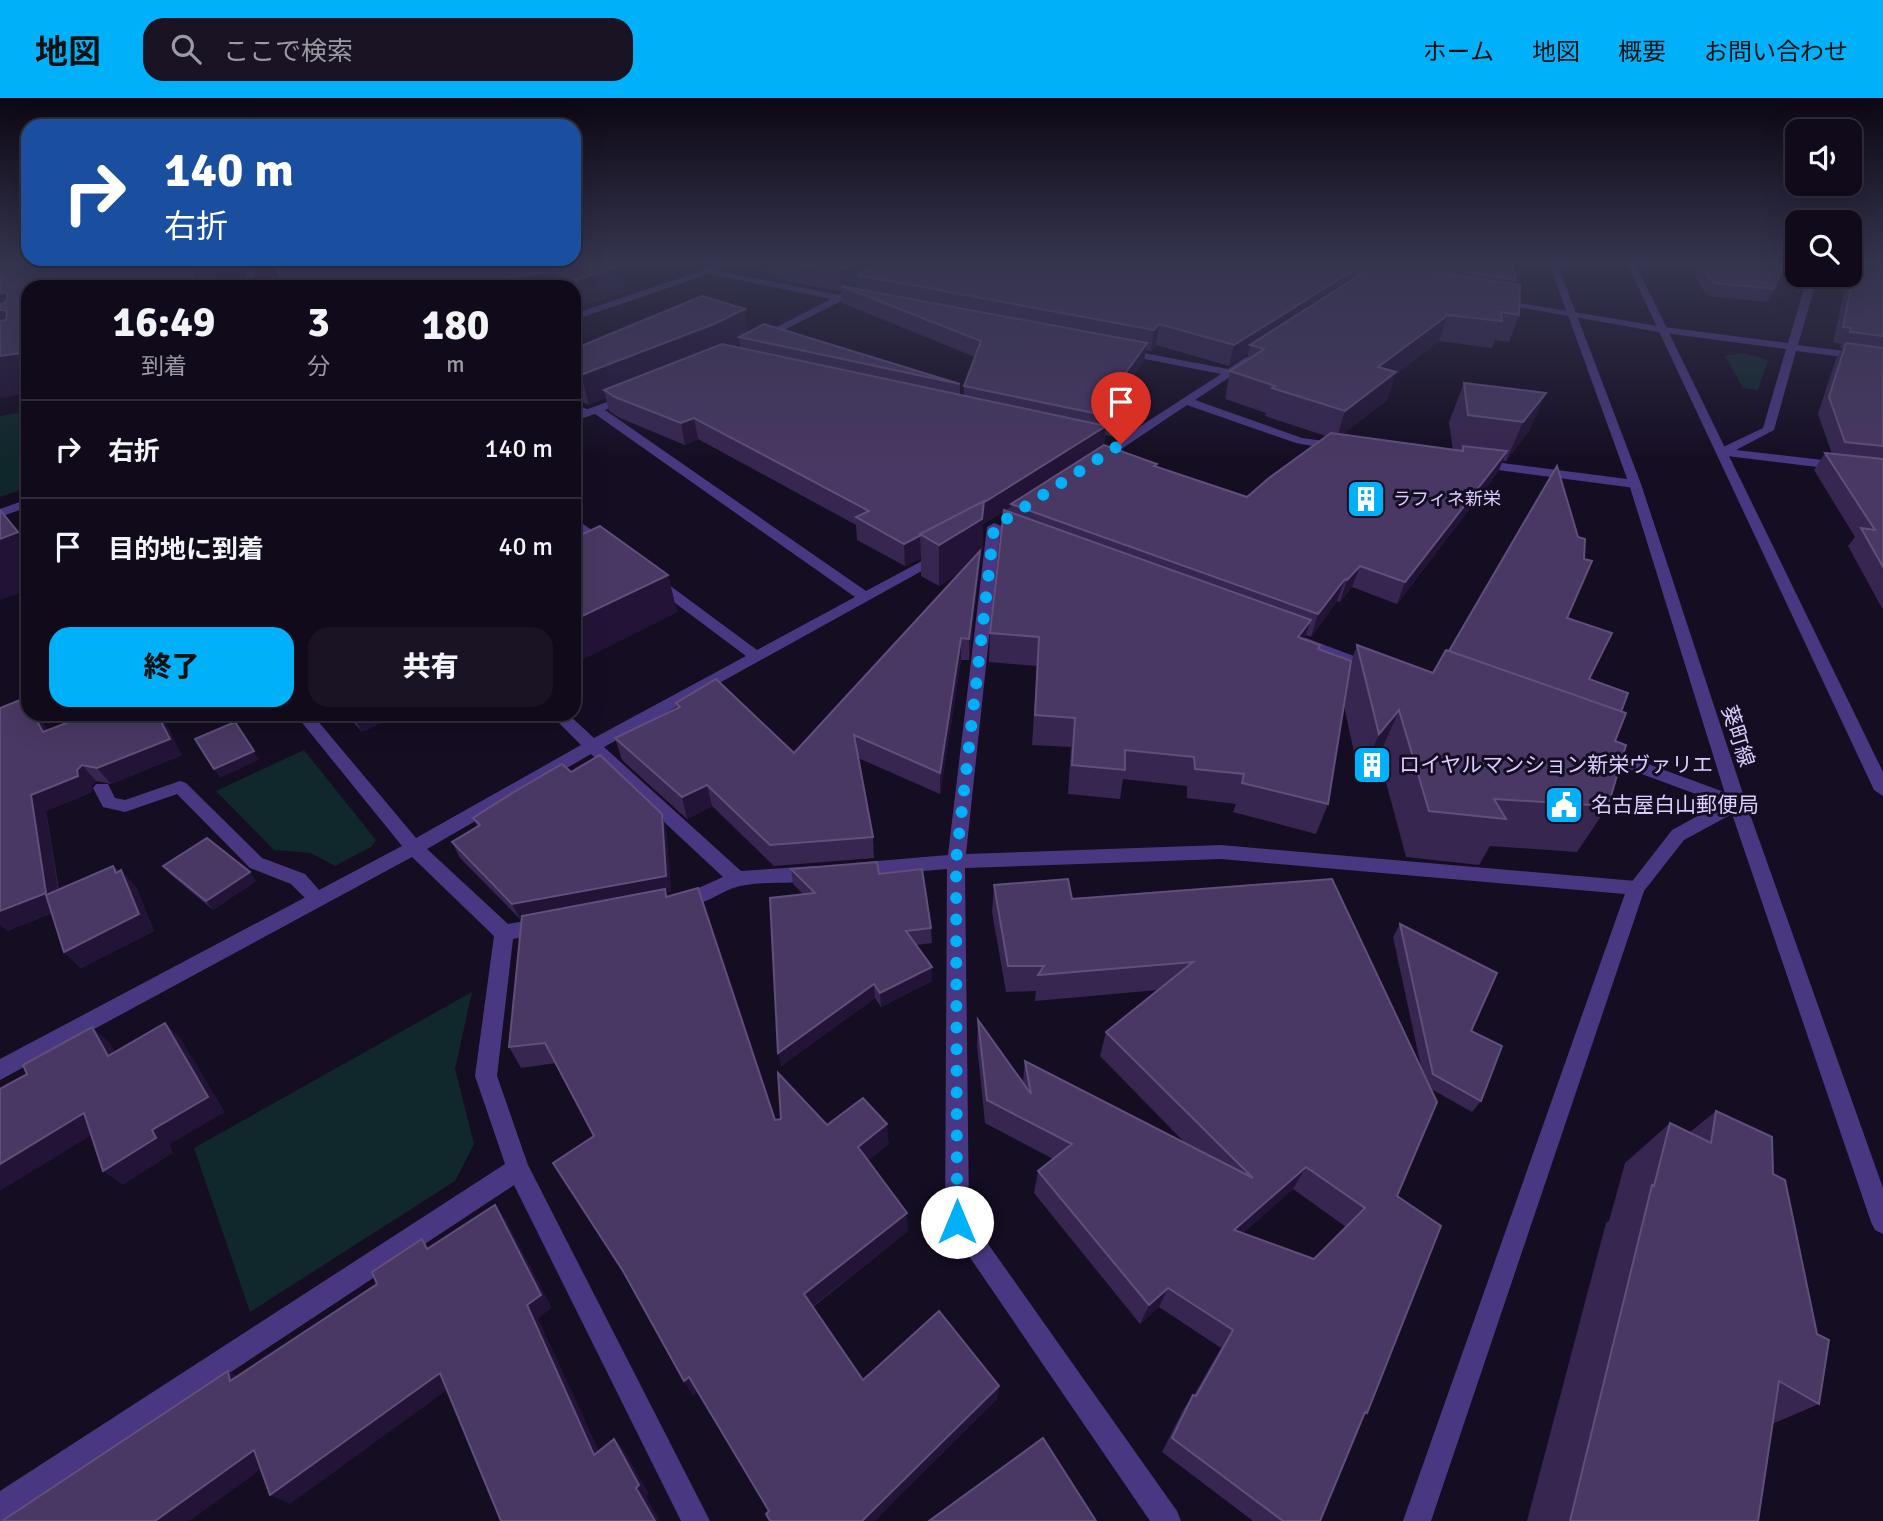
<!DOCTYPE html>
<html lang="ja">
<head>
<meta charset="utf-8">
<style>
	:root { --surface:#100a1a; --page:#191323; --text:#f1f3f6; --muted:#9c9aa2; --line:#302b39; --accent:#00b0f9 }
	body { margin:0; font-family:Signika,"Noto Sans JP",sans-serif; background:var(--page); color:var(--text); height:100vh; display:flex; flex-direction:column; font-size:26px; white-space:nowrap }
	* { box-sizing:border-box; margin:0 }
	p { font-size:23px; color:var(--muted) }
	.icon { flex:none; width:38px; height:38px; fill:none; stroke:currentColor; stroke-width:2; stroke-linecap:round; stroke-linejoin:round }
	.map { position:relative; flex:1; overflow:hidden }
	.side { position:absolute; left:21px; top:182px; width:560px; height:441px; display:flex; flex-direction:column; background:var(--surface); border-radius:21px; box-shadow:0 7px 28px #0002,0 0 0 2px var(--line) }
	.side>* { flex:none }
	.top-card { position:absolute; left:21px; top:21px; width:560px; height:147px; border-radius:21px; box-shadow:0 7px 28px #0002,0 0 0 2px var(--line); background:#1a4fa0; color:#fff; overflow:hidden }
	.buttons { position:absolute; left:1785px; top:21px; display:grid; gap:14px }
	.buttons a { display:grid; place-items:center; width:77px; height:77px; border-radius:14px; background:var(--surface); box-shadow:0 7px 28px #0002,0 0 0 2px var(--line); font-size:35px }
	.pin { position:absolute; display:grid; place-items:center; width:60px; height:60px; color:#fff; margin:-72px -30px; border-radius:50% 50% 50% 0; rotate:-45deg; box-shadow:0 0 7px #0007 }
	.pin .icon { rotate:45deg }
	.me { position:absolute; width:77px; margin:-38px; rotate:0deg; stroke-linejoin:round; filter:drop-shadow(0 0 5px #0008) }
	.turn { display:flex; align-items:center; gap:24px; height:147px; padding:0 28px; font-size:32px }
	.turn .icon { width:91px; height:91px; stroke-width:2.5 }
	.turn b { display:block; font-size:49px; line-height:60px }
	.eta { display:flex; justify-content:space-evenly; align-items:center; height:119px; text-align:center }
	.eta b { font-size:42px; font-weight:800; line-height:49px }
	.primary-button { display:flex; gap:14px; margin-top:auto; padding:14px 28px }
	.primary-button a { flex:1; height:80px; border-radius:21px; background:var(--accent); color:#111; font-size:28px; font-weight:800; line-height:80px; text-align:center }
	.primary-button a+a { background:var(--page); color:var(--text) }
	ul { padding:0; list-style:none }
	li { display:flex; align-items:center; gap:21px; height:98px; padding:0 28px; border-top:2px solid var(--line) }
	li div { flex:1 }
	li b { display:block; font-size:26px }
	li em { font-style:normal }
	header { display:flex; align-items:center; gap:42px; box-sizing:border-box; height:98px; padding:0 35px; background:var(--accent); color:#111 }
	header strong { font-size:33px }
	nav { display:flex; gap:38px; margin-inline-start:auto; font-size:24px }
	.search { width:490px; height:63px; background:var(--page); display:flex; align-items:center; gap:18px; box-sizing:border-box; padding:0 24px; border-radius:21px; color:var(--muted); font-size:26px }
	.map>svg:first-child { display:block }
</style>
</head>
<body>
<header>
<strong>地図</strong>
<div class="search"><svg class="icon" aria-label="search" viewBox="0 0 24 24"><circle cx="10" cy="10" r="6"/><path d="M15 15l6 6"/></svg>ここで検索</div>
<nav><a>ホーム</a><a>地図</a><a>概要</a><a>お問い合わせ</a></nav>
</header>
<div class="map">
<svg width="1883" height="1423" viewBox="0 0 1883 1423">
	<rect width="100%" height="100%" fill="#150d22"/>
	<g fill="#10282c">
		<polygon points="1743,255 1768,262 1758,292 1743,290 1725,258"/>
		<polygon points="28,313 27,390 0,399 0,318"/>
		<polygon points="304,652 376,742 371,749 335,768 311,755 274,752 216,693"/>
		<polygon points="472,894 455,971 474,1046 455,1083 250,1214 194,1050"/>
	</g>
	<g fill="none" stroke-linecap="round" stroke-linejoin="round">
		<g fill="#493881" fill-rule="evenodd">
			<polygon points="574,306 592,313 594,315 588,318 574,313"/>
			<polygon points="180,683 186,685 262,760 305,776 327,801 325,806 318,808 311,806 291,786 250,770 177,696 125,714 103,709 93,690 96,686 108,686 115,700 125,702"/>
		</g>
		<g fill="#493881" fill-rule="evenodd">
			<polygon points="245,165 253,165 256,189 246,189"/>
			<polygon points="725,165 738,165 719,173 839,197 900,165 911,165 849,199 868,203 868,207 841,203 761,244 757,243 757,239 831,201 709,176 574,222 574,216"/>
			<polygon points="1850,175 1883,180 1883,186 1843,177"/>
			<polygon points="1808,177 1818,177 1798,247 1883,258 1883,264 1796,253 1774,332 1736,352 1883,369 1883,377 1719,357 1719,351 1763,330 1786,251 1664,235 1490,204 1495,201 1664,229 1788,245"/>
			<polygon points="1123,251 1228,271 1246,259 1254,259 1254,263 1195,302 1302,340 1340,345 1346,349 1340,353 1296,345 1187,307 1099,366 1091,366 1091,360 1221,276 1119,256 1119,252"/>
			<path d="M626,297L636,299L605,312L866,493L935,456L940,455L947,459L604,649L741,773L815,768L822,770L824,775L822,780C796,788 766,782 740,788C718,793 697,815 673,807L671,802L673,797L694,792L723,779L591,656L427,751L508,826L542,820L549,822L552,828L549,834L513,841L497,978L528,1067L710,1423H681L514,1087L10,1420L0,1423V1393L505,1066L475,978L494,838L412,759L0,982V961L402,748L295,616H312L416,740L581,647L550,616H568L594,640L746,558L651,487V481H661L757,552L855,499L595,316L574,323V316Z"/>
			<polygon points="1479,362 1635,382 1641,386 1635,390 1475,369 1473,366"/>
			<polygon points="28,401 28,409 0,419 0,411"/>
			<polygon points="574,420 610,444 610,450 600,450 574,430"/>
			<polygon points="994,425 1029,439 1022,443 1000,436 966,756 1221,747 1636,783 1643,785 1645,790 1643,795 1636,797 1221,761 965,770 969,1119 1177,1413 1181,1423 1150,1423 945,1123 947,771 854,779 847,777 845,772 847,767 854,765 948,757 987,429"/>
			<polygon points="1298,537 1378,567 1381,570 1373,575 1368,573 1293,545 1291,542"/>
			<polygon points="1599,648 1743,701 1746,705 1743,709 1731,709 1593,658 1591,654"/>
		</g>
		<g fill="#493881" fill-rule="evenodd">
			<polygon points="1549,165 1557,165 1641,386 1746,705 1883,1090 1883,1136 1875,1132 1871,1124 1732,716 1684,742 1644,793 1431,1423 1403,1423 1627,790 1672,732 1727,702 1629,386"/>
			<polygon points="1627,165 1635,165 1883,674 1883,698 1874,692"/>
		</g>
	</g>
	<g fill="#372650" fill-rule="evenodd">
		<polygon points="616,165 624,194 583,208 574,204 574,189 282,189"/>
		<path d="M753,165H1512L1516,182L1515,186L1519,217L1509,244L1495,242L1492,250L1439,243L1395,277L1387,302L1343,336L1453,352L1449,324L1464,285L1546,295L1529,333L1506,363H1503L1498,374L1397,506L1352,489L1340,504L1337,503L1311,539L1306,537L1304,541L1320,547L1319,551L1351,564L1357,547L1433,575L1449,553L1567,520L1589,581L1621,614L1615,643L1608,708L1577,754L1490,748L1479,767L1406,759L1379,658L1360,682L1344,608L1328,706L1316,736L1233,714L1236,706L1187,700V688L1123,681L1120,701L1068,696L1071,649L1032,647L1037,568L989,564L990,535L1003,414L983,426V444L981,462L980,463L969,562H961L940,696L858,660L873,739L874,760L774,768L712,708L687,721L622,662L615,640L677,610L676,605L794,655L959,475L939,488L921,478V460L905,468L857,442L856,427L698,341L685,347L620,320L609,313L606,300L589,307L574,301V251L745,211L748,234L960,286V297L964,298V288L975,259L842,205L841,193H840L789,184L753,169ZM857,184V191L847,189ZM740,245V250L733,248ZM1156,247L1229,268L1248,256L1247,262L1230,273L1225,301L1266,315L1265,318L1326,338L1247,399L1157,369V366L1104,347L1105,337L1114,339L1128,318L1131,300L1121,297L1144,263L1146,252L1151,253Z"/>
		<polygon points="1687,165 1784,165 1774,191 1767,204 1709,198 1703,192"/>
		<polygon points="1862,167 1883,171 1883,512 1848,448 1855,439 1814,372 1825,355 1832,356 1818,316 1836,261 1843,250 1840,250 1841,246 1833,244 1844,194"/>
		<polygon points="574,434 579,438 668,477 677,514 581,562 574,556"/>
		<polygon points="28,616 38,616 47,632 182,657 111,686 96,683 91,688 92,694 46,713 59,792 113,768 136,789 154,833 81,870 64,854 52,815 7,833"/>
		<polygon points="346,616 399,616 362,634"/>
		<polygon points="571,674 662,716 666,732 671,794 666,794 668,798 775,1022 827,1027 889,1046 868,1062 908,1133 813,1209 863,1282 999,1288 997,1301 874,1423 770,1423 769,1413 698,1293 693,1297 684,1283 594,1038 556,965 521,970 509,949 522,821 520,821 460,760 452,744 477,728 473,720"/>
		<polygon points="163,768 256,783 213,812 170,776"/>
		<polygon points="791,771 879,776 931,830 932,845 916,847 932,883 881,909 875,900 781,968 803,796 793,786"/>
		<path d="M994,787L1072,801L1422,973L1393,839L1400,826L1471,933L1481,1003L1472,1014L1431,991L1397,1098L1367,1315L1362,1320L1320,1423H1253L1162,1354L1183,1312L1193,1297H1194L1221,1250L1159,1209L1140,1226L1034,1095L1038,1073L1053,1061L985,1025L977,947L978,922L1023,984L1025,963L1186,1046L1100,958L1106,934L1158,892L1035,903L1036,893L1006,894L992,814ZM1293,1091L1346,1129L1314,1161L1243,1135Z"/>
		<polygon points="1716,1013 1773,1076 1819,1306 1772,1326 1758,1423 1527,1423 1606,1125 1609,1123 1625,1065 1670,1025 1690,1034"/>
	</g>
	<g fill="#221436">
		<polygon points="192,165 244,165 243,174 209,179 209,189 192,189"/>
		<polygon points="316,165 554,165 329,186"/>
		<polygon points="855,165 894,165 857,177 857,184 846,190 841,188 841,193 840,193 838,173"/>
		<polygon points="619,168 624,194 583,208 577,182"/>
		<polygon points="1357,170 1352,189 1250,247 1248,256 1229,268 1234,247"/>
		<polygon points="553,173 557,189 450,189"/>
		<polygon points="5,194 28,230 4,212 28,248 0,253 0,195"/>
		<polygon points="745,211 749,240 739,239 740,245 719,256 604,292 606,300 589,307 581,277"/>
		<polygon points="1448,217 1439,243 1395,277 1387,302 1336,342 1345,313 1378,269"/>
		<polygon points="1159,226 1156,247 1151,253 1154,232"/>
		<polygon points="1147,245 1144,263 1110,313 1112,294"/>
		<polygon points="28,254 28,295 0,300 0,258"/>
		<polygon points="1546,295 1529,333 1506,363 1523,324"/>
		<polygon points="1131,300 1128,318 1114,339 1117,320"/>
		<polygon points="694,320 698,341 685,347 681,325"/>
		<polygon points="1106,328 1103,349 1011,406 1011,409 983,426 983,444 981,462 980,463 969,562 969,541 979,463 939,488 939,447 921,437"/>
		<polygon points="1507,353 1498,374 1397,506 1405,484"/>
		<polygon points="18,434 28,447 28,492 0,502 0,441"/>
		<polygon points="920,437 921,460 905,468 904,446"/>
		<polygon points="1360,468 1352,489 1340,504 1347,482"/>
		<polygon points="668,477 677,514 581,562 574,539 574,522"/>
		<polygon points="1345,481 1337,503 1311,539 1318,516"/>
		<polygon points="1311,522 1301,551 1298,539"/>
		<polygon points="961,540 961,562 940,696 940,675"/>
		<polygon points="1399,612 1379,658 1360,682 1379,636"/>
		<polygon points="33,616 38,616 57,650 43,634"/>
		<polygon points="157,616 161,616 182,657 111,686 97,670"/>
		<polygon points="352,616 399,616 362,634"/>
		<polygon points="235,624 259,662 220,680 214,671"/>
		<polygon points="82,667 96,683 91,688 92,694 46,713 61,811 7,833 0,827 0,813 31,697 77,672"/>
		<polygon points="707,687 712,708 687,721 682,699"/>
		<polygon points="662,716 666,732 671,794 666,794 672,813 666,799 666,795 520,821 512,806"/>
		<polygon points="113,768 125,781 121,772 136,789 154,833 81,870 64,854 116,775"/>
		<polygon points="250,774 256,783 213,812 206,803"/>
		<polygon points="932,869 932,883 881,909 880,895"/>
		<polygon points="874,886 875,900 781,968 778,955"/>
		<polygon points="165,925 181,941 225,1014 170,1046 173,1055 123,1087 103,1073 152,1032"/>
		<polygon points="92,929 110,945 125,973 108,958"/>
		<polygon points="84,1015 103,1030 0,1093 0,1066"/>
		<polygon points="887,1026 889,1046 860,1068 858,1049"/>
		<polygon points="1306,1069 1293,1091 1223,1153 1234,1132"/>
		<polygon points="495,1107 506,1122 552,1210 538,1220 605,1366 594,1357 527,1207"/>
		<polygon points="907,1115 908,1133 808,1212 804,1196"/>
		<polygon points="1168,1190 1159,1209 1140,1226 1149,1207"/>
		<polygon points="228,1273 248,1284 230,1283"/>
		<polygon points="440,1275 454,1287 290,1406 270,1397"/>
		<polygon points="689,1279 698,1293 693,1297 684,1283"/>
		<polygon points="999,1288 997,1301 874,1423 862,1423"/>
		<polygon points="614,1341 623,1351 649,1396 646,1398 660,1423 655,1423 636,1390"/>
		<polygon points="254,1352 275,1361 190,1423 155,1423"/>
	</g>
	<g fill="#483863" stroke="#604f7b" stroke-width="2" fill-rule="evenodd">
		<polygon points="0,165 192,165 192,189 28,189 28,254 0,258 0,223 6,222 7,214 4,212 0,212 0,206 5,205 8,197 5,194 0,195"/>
		<polygon points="277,165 317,165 318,166 350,165 418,165 419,166 616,165 619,168 577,182 553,173 450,189 282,189"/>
		<polygon points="793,165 855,165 838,173"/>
		<polygon points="879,165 1330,165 1357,170 1234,247 1159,226 1154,232 857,177"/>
		<polygon points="1408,165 1512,165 1516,182"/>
		<polygon points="1700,165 1784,165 1774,191 1715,185 1709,180"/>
		<polygon points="1377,166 1520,187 1519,217 1501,214 1502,223 1448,217 1378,269 1396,274 1345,313 1272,290 1275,288 1230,273 1264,251 1250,247"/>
		<polygon points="1862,167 1883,171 1883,238 1850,234 1851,230 1843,229 1853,179 1857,180"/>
		<polygon points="841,188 1147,245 1112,294 1131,300 1117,320 964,288 981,243"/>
		<polygon points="702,198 745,211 714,226 581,277 574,274 574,251"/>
		<polygon points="764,226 960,286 739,239"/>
		<polygon points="1846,245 1883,250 1883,348 1845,344 1829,299"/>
		<polygon points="722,246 1106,328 988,402 904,446 856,419 869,413 694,320 681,325 615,299 604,292"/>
		<polygon points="1464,285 1546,295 1523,324 1468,317"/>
		<polygon points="1331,335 1463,353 1463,348 1507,353 1405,484 1360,468 1347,482 1345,481 1318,516 1011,406 1104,347 1157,366 1154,368 1247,399 1269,380"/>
		<polygon points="1825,355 1883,361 1883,469 1861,430 1875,432"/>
		<polygon points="1557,368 1578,439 1585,441 1584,461 1592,463 1567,520 1612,535 1589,581 1628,595 1621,614 1449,553"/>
		<polygon points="984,403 982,421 939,447 920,436"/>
		<polygon points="0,412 18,434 0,441"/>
		<polygon points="1004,412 1311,522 1298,539 1320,547 1318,551 1351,563 1328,706 1242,685 1244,676 1195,671 1194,659 1125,652 1125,672 1072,667 1075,620 1035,617 1039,539 990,535"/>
		<polygon points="600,428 668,477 574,522 574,434 579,438"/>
		<polygon points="980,453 969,541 961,540 940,675 854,637 873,739 770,747 707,687 682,699 615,640 680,609 676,605 716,581 794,655"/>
		<polygon points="1357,547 1433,575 1446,552 1626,615 1615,643 1626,647 1608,708 1494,701 1506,721 1429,713 1399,612 1379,636"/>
		<polygon points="25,600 28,606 28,616 33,616 43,634 90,616 157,616 170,641 97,670 82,667 77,672 78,678 31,697 46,795 0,813 0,610"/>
		<polygon points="235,624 254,653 214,671 195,641"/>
		<polygon points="600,657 662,716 666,778 512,806 452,744 480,727 473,720 514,694 562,666 571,674"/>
		<polygon points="207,740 250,774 206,803 163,768"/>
		<polygon points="877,764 879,776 922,771 931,830 906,833 932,869 880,895 874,886 778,955 770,800 815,795 791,771"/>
		<polygon points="113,768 116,775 121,772 139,816 64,854 46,797"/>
		<path d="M1068,781L1072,801L1332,781L1437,1004L1397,1098L1441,1128L1367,1315L1365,1314L1320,1423H1283L1172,1340L1193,1297L1196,1298L1233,1232L1168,1190L1149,1207L1038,1073L1072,1046L987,1002L978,922L1031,996L1025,963L1253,1080L1106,934L1193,864L1038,877L1044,868H1008L994,787ZM1306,1069L1365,1110L1314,1161L1234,1132Z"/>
		<polygon points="698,790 775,1022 781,1021 778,975 827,1027 863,1000 887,1026 858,1049 907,1115 804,1196 863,1282 939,1213 999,1288 862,1423 770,1423 766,1416 769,1413 689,1279 684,1283 623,1173 553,1065 594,1038 545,945 509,949 522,818 665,791 666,799"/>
		<polygon points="1400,826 1497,875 1471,933 1502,948 1481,1003 1433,976"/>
		<polygon points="165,925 208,999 152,1032 156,1040 103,1073 84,1015 0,1066 0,991 27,976 23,967 92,929 108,958"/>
		<polygon points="1716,1013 1772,1039 1773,1076 1785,1082 1817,1236 1829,1242 1819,1306 1779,1283 1758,1423 1570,1423 1652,1087 1654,1088 1670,1025 1711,1045"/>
		<polygon points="495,1107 541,1197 527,1207 594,1357 614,1341 639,1387 636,1390 655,1423 501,1423 440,1275 270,1397 254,1352 155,1423 2,1423 228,1273 230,1283 377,1186 372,1174 422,1141 427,1151"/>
		<polygon points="1043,1340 1096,1423 929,1423"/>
	</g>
	<linearGradient id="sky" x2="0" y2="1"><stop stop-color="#0c0713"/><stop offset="0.45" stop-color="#35354f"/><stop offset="1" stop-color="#35354f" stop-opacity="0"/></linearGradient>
	<rect width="1883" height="364" fill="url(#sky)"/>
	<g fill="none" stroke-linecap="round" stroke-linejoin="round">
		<polyline stroke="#00b0f9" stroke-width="12" stroke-dasharray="0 21.6" points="957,1124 956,763 994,429 1121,346"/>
	</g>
	<defs>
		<g id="building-square" transform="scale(2.0125)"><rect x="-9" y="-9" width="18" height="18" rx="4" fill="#00b0f9" stroke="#150d22"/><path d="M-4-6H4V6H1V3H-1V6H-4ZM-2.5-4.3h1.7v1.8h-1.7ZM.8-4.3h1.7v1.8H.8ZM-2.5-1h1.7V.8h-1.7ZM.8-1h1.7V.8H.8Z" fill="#fff"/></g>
		<g id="civic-square" transform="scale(2.0125)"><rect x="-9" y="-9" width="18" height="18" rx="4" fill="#00b0f9" stroke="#150d22"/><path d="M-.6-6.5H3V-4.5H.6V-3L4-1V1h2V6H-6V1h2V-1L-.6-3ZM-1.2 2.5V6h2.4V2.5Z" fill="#fff"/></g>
	</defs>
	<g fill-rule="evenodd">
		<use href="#building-square" x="1366" y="401"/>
		<use href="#building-square" x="1372" y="667"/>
		<use href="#civic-square" x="1564" y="707"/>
	</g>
	<g text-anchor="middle" stroke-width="6" stroke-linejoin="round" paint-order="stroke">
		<g font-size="18" fill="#ddceff" stroke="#150d22" text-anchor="start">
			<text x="1393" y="407">ラフィネ新栄</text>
		</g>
		<g font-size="21" fill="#ddceff" stroke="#150d22">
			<text transform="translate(1738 638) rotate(72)" y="7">葵町線</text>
		</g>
		<g font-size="21" fill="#ddceff" stroke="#150d22" text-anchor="start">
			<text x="1399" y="674">ロイヤルマンション新栄ヴァリエ</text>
			<text x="1591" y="714">名古屋白山郵便局</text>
		</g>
	</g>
</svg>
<div class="buttons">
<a><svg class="icon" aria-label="sound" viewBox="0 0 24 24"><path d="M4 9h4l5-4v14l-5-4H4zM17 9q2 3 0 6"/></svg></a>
<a><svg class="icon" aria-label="search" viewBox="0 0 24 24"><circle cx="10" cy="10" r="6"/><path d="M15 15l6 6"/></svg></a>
</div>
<div class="pin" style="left:1121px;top:346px;background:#d93025"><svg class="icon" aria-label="arrive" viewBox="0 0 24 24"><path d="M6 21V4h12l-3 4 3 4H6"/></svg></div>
<svg class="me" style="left:957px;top:1124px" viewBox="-20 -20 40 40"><circle r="19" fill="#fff"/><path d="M0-13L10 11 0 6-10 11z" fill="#00b0f9"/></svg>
<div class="top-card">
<div class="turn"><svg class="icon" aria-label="right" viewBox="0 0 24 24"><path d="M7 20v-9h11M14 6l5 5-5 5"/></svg><div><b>140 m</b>右折</div></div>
</div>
<section class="side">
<div class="eta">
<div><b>16:49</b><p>到着</p></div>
<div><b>3</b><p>分</p></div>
<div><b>180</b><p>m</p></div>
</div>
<ul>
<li><svg class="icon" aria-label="right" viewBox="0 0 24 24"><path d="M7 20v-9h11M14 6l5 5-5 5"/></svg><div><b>右折</b></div><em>140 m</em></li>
<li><svg class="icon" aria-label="arrive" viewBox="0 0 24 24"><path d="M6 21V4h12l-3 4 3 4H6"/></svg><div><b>目的地に到着</b></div><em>40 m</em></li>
</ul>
<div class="primary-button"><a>終了</a><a>共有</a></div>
</section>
</div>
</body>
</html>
